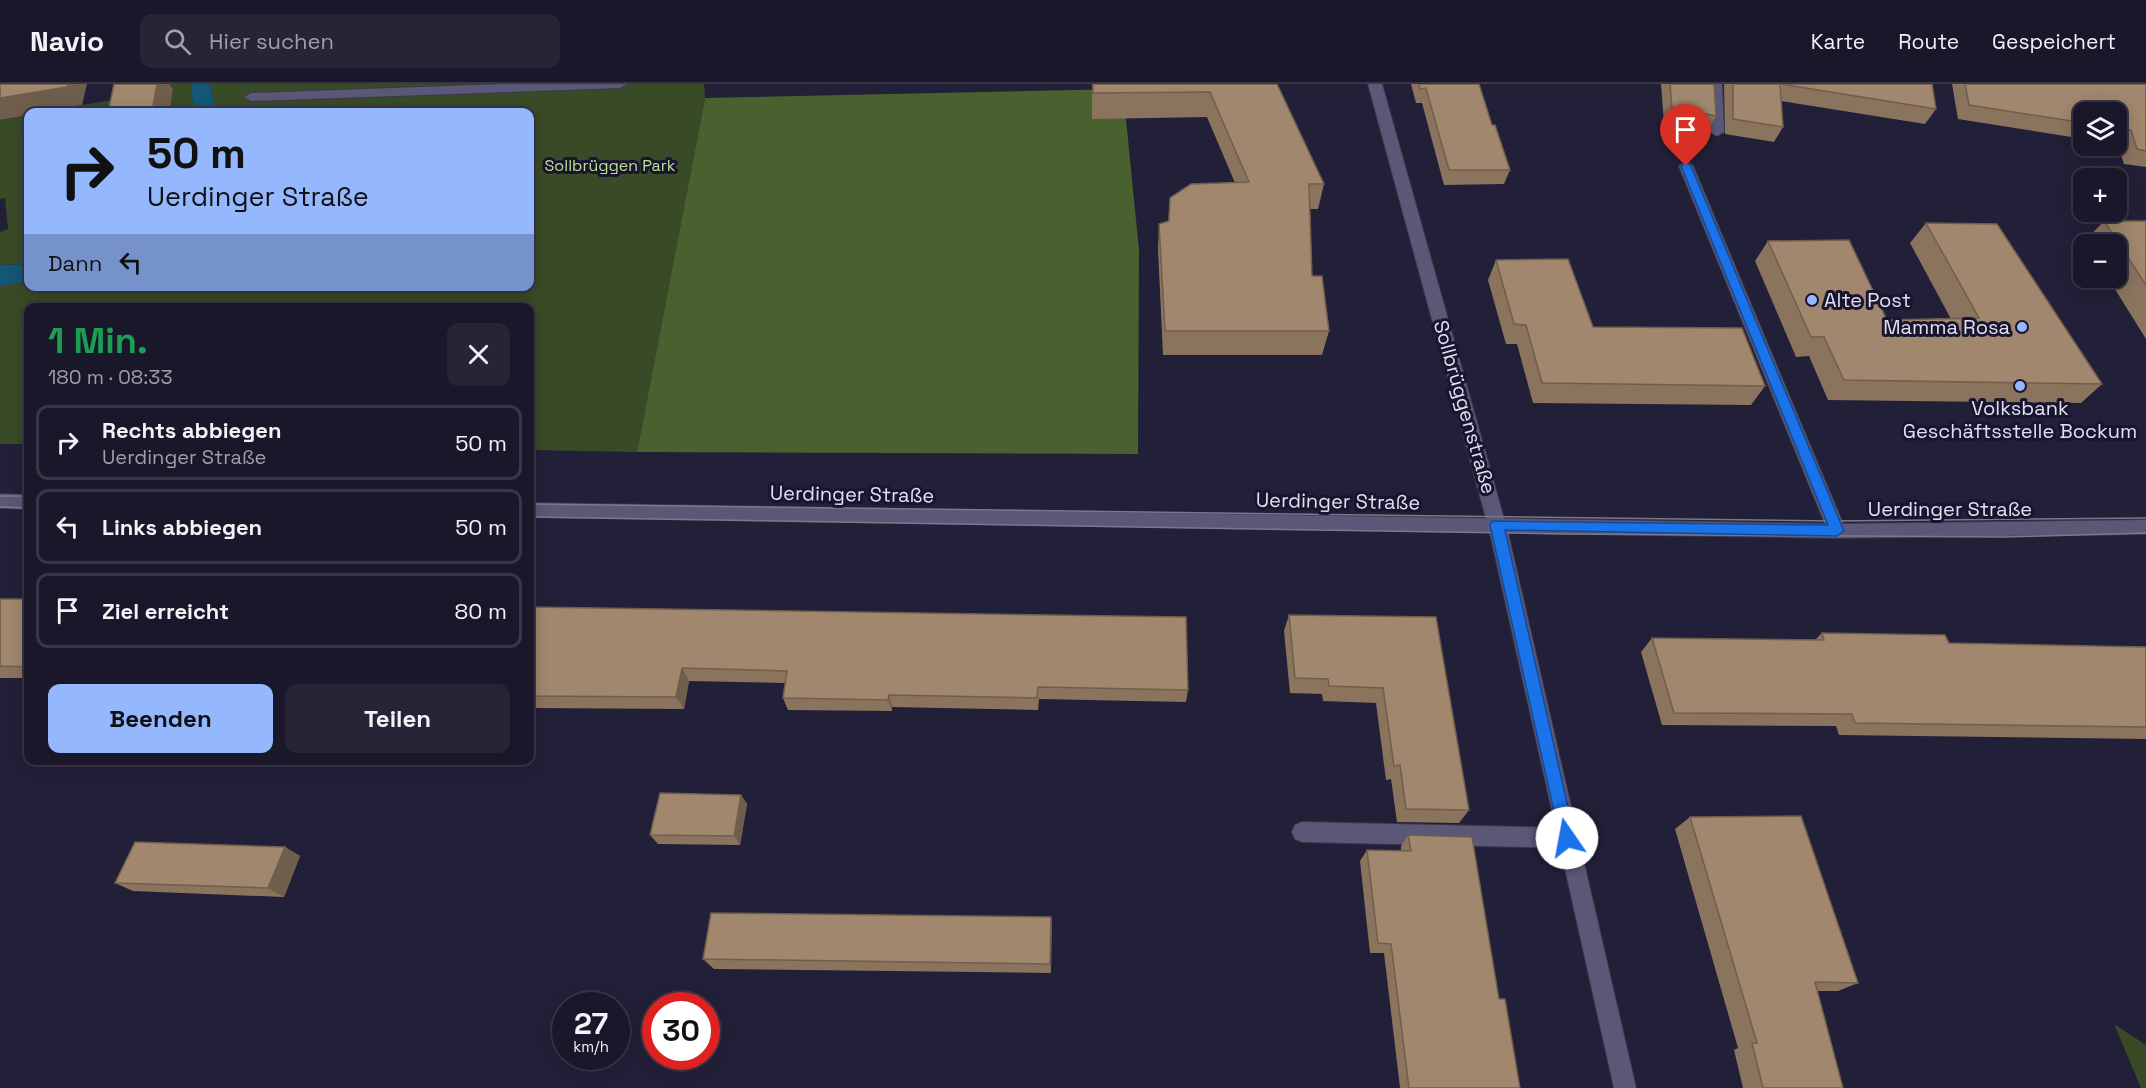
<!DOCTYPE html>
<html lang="de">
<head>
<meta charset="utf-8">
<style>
	:root { --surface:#1a172a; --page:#272436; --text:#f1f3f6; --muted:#9f9fa8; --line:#383647; --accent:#94b7fd }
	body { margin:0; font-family:"Space Grotesk",sans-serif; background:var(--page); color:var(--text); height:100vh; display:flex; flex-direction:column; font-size:22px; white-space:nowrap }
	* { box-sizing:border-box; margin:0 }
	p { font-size:20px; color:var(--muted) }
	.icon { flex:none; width:33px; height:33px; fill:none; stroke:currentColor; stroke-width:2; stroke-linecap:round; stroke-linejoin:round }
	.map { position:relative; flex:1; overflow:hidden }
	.sheet { position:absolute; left:24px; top:219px; width:510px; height:462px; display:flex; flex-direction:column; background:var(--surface); border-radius:12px; box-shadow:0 3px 15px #0003,0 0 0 2px var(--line) }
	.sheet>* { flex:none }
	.top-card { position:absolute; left:24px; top:24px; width:510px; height:183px; border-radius:12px; box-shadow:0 3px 15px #0003,0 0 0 2px var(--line); background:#94b7fd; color:#111; overflow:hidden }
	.fabs { position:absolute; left:2073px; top:18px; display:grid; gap:12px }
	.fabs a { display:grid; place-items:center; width:54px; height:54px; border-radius:12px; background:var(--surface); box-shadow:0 3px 15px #0003,0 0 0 2px var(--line); font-size:30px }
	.speed { position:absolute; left:552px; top:908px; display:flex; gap:12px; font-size:30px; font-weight:700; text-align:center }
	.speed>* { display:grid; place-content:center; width:78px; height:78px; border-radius:50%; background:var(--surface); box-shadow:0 3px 15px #0003,0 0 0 2px var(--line); line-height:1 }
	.speed small { font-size:15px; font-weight:400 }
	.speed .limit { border:9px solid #d22; background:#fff; color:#111 }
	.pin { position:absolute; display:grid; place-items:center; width:51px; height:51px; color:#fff; margin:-62px -26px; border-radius:50% 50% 50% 0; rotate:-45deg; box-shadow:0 0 6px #0007 }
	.pin .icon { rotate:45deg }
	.me { position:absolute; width:66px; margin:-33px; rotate:348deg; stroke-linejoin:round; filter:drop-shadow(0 0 4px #0008) }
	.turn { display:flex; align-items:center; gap:21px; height:126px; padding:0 24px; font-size:27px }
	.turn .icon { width:78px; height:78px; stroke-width:2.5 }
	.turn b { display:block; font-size:42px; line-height:51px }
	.then { display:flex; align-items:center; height:57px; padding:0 24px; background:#0003; gap:12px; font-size:22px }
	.round { display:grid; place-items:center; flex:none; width:63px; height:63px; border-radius:12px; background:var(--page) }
	.head { display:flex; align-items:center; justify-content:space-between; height:102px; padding:0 24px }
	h1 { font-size:36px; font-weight:800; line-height:45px; color:#1e9e55 }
	.cta { display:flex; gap:12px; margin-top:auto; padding:12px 24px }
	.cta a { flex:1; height:69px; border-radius:12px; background:var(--accent); color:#111; font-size:24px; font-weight:800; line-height:69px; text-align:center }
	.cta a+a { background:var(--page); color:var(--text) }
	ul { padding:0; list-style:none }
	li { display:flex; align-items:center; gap:18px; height:75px; margin:0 12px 9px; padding:0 12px; border:3px solid var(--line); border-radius:12px }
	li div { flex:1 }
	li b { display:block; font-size:22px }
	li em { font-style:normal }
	header { display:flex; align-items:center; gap:36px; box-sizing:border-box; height:84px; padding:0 30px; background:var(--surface); border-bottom:2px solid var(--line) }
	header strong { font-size:28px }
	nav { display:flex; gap:33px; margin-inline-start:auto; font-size:21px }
	.search { width:420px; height:54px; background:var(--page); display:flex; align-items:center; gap:15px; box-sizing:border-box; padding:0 21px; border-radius:12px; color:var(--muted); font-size:22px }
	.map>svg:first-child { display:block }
</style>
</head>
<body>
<header>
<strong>Navio</strong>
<div class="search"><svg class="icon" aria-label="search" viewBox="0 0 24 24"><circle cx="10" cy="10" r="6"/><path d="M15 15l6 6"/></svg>Hier suchen</div>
<nav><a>Karte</a><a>Route</a><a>Gespeichert</a></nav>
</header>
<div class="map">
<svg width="2146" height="1004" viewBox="0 0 2146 1004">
	<rect width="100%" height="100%" fill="#221f38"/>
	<g fill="#394a27">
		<polygon points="161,0 192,0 191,9 195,28 170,28 173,6"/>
		<polygon points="210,0 704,0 705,14 637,368 530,366 530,224 28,224 28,360 0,360 0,202 28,198 28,202 530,202 530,28 216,28"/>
		<polygon points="130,13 127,28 41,28"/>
		<polygon points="28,31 28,180 0,181 0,148 8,145 5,114 0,115 0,36"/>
		<polygon points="2114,940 2146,961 2146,1004 2141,1004"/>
	</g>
	<polygon fill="#49602f" points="1123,5 1139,166 1138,370 637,368 705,14"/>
	<g fill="#145774">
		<polygon points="192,0 210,0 216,28 195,28 191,9"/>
		<polygon points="28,180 28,198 0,202 0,181"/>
	</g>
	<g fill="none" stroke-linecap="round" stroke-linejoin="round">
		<g stroke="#3b384d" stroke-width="2">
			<g id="lane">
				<polygon points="503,0 627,0 620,4 251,17 244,13 251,9"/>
				<polygon points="1708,0 1722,0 1724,48 1717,52 1710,48"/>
				<polygon points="1686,77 1693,82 1846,447 1843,452 1837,454 1831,452 1828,447 1679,82"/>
				<polygon points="1302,738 1567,744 1574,747 1577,754 1574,761 1567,764 1302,758 1295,755 1292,748 1295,741"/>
			</g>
		</g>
		<g stroke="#3b384d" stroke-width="2">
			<polygon id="street" points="1368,0 1382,0 1508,449 1636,1004 1614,1004 1490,449"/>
		</g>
		<g stroke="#3b384d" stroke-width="2">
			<g id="secondary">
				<polygon points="0,410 28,411 28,425 0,424"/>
				<polygon points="530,419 1837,440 2146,436 2146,450 1837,454 530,433"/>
			</g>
		</g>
		<use href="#lane" fill="#5a5876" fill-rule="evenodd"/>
		<use href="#street" fill="#5a5876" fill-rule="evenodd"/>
		<use href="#secondary" fill="#5a5876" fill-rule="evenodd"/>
		<g stroke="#7b788e" stroke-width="1.5">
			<polyline points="0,412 28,412"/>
			<polyline points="530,420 1833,437 2146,434"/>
			<polyline points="0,423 28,424"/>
			<polyline points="530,433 1566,450 2005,453 2146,449"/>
		</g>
	</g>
	<g fill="#8a745e">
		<polygon points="1092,0 1277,0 1324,100 1318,125 1310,125 1312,192 1329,247 1322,271 1163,271 1158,165 1159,140 1168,138 1170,114 1235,99 1207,33 1092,35"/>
		<polygon points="1411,0 1479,0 1492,41 1510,86 1504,100 1444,101 1422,19 1416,19"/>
		<polygon points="1661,0 1714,0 1716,32 1708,46 1664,39"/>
		<polygon points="1724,0 1932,0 1936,25 1925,40 1781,17 1783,43 1774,58 1725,50"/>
		<polygon points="1952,0 2146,0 2146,83 2124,80 2118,61 2116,60 2116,28 2084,28 2084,55 1958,35"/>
		<polygon points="2104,137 2146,137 2146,255 2108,194 2116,194 2116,160 2087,160 2085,157"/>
		<polygon points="1926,139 2102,300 2081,319 1828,316 1809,272 1796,273 1755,177 1768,157 1887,236 1951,235 1910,159"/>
		<polygon points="1496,176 1593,243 1765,302 1751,321 1533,319 1517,260 1506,260 1488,196"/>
		<rect x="0" y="515" width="28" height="79"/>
		<polygon points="530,523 1188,606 1186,618 1039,615 1038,626 892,623 892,627 788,626 783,614 785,599 689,597 684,625 530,624"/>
		<polygon points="1289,531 1436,533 1469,726 1459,739 1397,738 1391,695 1386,696 1376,619 1323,617 1322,610 1290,609 1284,547"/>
		<polygon points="1822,549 1949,559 2146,563 2146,655 1839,651 1836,642 1662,641 1641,568 1652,554 1815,556"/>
		<polygon points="741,711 747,720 740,761 658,760 650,751"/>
		<polygon points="1690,733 1858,899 1838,907 1817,907 1843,1004 1743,1004 1734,966 1738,964 1675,745"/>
		<polygon points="1408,751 1499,915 1520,1004 1400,1004 1384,869 1370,869 1360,777 1367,766 1401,766 1401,762"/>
		<polygon points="285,763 300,772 284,813 133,807 115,799"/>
		<polygon points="1051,833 1051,889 714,885 703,875"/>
	</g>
	<g fill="#705e4c">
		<polygon points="68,0 87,0 82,21 41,28 28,28 28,31 0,36 0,14"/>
		<polygon points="157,0 169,0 173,5 170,28 152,28"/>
		<polygon points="682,584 689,597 684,625 676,613"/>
		<polygon points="889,611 892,623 892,627 888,616"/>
		<polygon points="741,711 747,720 740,761 734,752"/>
		<polygon points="285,763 300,772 284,813 268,804"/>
		<polygon points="1051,833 1052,844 1051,889 1050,880"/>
	</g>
	<g fill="#a0876d" stroke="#705e4c" stroke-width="1.5">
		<polygon points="0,0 68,0 67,3 0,14"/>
		<polygon points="114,0 157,0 152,28 108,28"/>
		<polygon points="1093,0 1277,0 1324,100 1309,100 1312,192 1322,192 1329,247 1165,247 1159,140 1169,137 1170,114 1191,100 1249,98 1210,8 1093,9"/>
		<polygon points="1419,0 1479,0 1492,41 1495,41 1510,86 1449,86 1426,4 1420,5"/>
		<polygon points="1670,0 1714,0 1716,32 1672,24"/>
		<polygon points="1733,0 1780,0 1783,43 1733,35"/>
		<polygon points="1781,0 1932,0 1936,25"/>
		<polygon points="1965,0 2146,0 2146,67 2137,65 2131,46 2116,44 2116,28 2084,28 2084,39 1969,21"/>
		<polygon points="2104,137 2146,137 2146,201"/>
		<polygon points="1926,139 1997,140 2102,300 1844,296 1824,253 1811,253 1768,157 1849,156 1887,236 1979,234"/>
		<polygon points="1568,175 1593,243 1742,244 1765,302 1542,299 1526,241 1514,240 1496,176"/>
		<polygon points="0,515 28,515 28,583 0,582"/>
		<polygon points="530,523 1186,533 1188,606 1038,603 1037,614 889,611 888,616 783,614 787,587 682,584 676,613 530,612"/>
		<polygon points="1289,531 1436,533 1469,726 1406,725 1400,681 1394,682 1383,604 1329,602 1328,595 1295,594"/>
		<polygon points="1822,549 1945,551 1949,559 2146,563 2146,643 1855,639 1852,630 1674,629 1652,554 1824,556"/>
		<polygon points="660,709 741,711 734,752 650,751"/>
		<polygon points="1801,732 1858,899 1815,898 1843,1004 1763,1004 1752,959 1757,959 1690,733"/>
		<polygon points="1408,751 1472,753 1499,915 1505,915 1520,1004 1409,1004 1391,860 1378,859 1367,766 1411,767"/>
		<polygon points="135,758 285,763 268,804 115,799"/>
		<polygon points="711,829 1051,833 1050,880 703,875"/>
	</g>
	<polygon fill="#1a73e8" stroke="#114b97" stroke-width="1.5" points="1686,78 1691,82 1844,447 1837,452 1505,446 1575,754 1573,760 1567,762 1562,760 1560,754 1490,441 1492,437 1828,441 1681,82"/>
	<g fill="#94b7fd" stroke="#19152e" stroke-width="2">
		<circle cx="1812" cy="216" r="6"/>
		<circle cx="2022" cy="243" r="6"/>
		<circle cx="2020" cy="302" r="6"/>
	</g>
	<g text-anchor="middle" stroke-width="6" stroke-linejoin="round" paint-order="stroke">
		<g font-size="16" fill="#bae093" stroke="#19152e">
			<text x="610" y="87">Sollbrüggen Park</text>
		</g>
		<g font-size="20" fill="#e1e0f2" stroke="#19152e" text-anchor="start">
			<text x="1824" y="223">Alte Post</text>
			<text x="2010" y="250" text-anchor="end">Mamma Rosa</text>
			<text x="2020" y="331" text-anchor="middle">Volksbank<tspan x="2020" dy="23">Geschäftsstelle Bockum</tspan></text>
		</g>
		<g font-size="20" fill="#e1e0f2" stroke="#19152e">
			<text transform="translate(1465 323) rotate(74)" y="7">Sollbrüggenstraße</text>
			<text transform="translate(852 410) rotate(1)" y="7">Uerdinger Straße</text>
			<text transform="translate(1338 417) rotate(1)" y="7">Uerdinger Straße</text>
			<text x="1950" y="432">Uerdinger Straße</text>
		</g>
	</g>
</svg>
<div class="fabs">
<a><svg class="icon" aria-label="layers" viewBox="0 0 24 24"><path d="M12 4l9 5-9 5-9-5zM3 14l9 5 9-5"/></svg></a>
<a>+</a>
<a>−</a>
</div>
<div class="speed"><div>27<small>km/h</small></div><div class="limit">30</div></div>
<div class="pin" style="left:1686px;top:82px;background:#d93025"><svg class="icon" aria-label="arrive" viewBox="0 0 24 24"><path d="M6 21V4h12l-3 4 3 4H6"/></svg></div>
<svg class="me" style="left:1567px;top:754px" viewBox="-20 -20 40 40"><circle r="19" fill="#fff"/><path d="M0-13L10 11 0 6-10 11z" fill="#1a73e8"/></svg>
<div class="top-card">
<div class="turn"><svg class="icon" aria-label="right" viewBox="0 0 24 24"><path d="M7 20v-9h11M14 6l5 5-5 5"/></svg><div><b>50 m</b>Uerdinger Straße</div></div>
<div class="then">Dann<svg class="icon" aria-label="left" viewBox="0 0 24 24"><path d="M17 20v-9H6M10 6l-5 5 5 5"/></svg></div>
</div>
<section class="sheet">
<div class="head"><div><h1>1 Min.</h1><p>180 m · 08:33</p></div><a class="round"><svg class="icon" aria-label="close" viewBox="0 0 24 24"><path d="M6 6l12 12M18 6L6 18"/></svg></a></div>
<ul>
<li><svg class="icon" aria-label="right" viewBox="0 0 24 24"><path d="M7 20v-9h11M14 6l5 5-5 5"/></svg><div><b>Rechts abbiegen</b><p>Uerdinger Straße</p></div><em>50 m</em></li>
<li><svg class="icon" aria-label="left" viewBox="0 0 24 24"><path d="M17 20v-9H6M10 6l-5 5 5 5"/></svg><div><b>Links abbiegen</b></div><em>50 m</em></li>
<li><svg class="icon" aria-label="arrive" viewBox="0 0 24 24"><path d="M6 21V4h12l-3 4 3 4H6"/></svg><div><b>Ziel erreicht</b></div><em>80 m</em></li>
</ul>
<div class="cta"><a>Beenden</a><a>Teilen</a></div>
</section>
</div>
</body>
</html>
